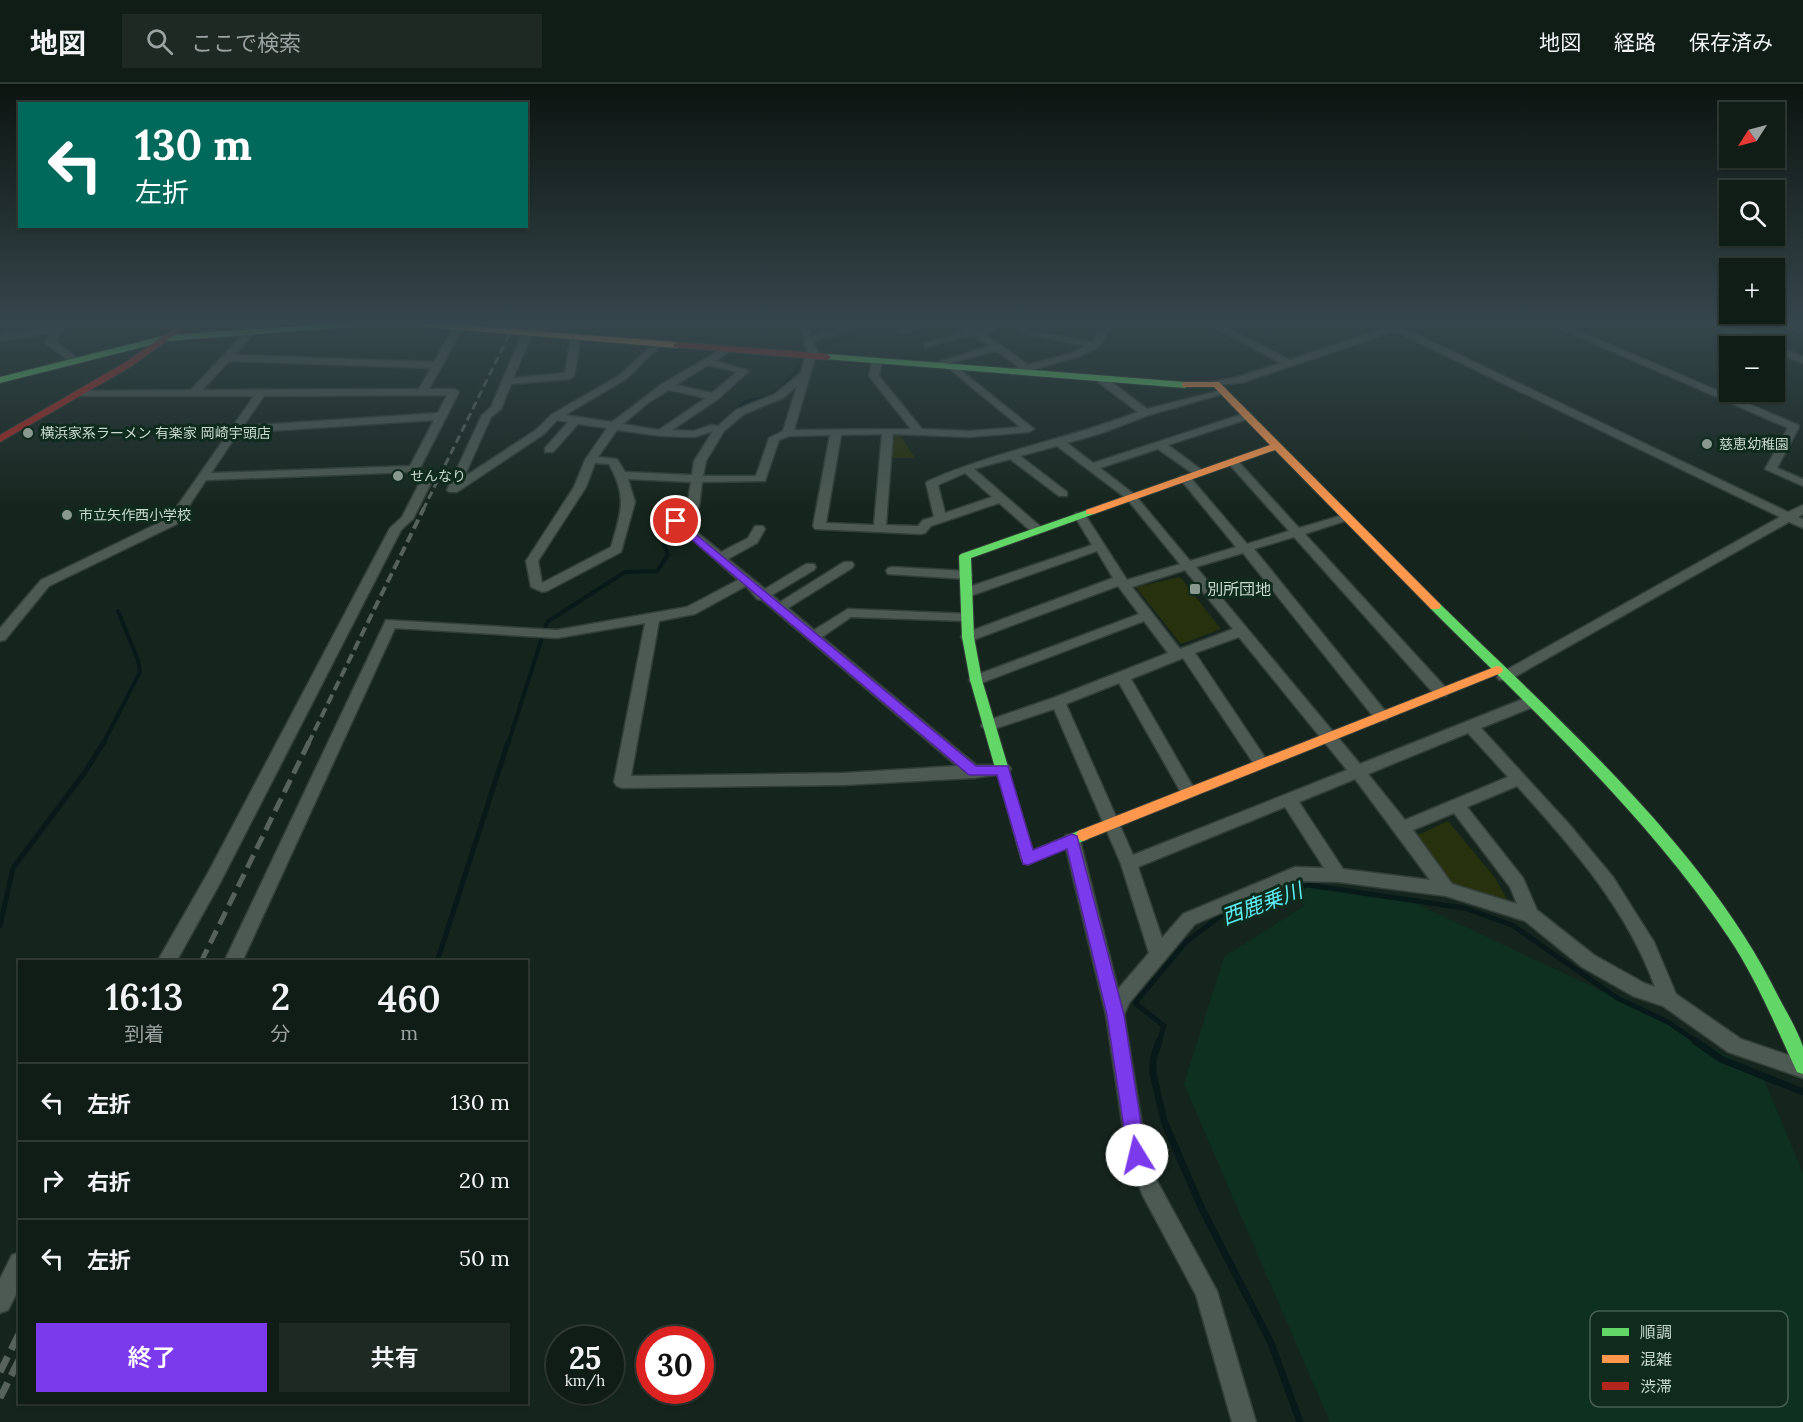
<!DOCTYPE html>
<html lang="ja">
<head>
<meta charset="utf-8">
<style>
	:root { --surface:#101c16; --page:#1e2923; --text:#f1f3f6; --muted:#9ca1a1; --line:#303a35; --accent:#7c3aed }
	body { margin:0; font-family:Lora,"Noto Sans JP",serif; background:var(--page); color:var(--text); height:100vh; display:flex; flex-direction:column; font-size:22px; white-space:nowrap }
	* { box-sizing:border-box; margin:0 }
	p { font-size:20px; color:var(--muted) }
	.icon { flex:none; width:33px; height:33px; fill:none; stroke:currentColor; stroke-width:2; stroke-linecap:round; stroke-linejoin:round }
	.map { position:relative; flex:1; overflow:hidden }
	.sheet { position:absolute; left:18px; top:876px; width:510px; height:444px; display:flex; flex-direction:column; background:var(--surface); border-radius:0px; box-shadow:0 2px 4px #0004,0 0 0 2px var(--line) }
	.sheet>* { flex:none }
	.hud { position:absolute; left:18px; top:18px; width:510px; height:126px; border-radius:0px; box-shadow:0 2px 4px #0004,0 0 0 2px var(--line); background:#00695c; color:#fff; overflow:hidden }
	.needle { width:39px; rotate:234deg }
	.tools { position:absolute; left:1719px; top:18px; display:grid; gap:12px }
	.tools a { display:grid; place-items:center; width:66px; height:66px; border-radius:0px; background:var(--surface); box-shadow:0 2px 4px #0004,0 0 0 2px var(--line); font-size:30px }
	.speed { position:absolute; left:546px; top:1242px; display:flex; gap:12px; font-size:30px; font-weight:700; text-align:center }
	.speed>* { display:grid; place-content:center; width:78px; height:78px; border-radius:50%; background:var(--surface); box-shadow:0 2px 4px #0004,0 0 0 2px var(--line); line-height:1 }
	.speed small { font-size:15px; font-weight:400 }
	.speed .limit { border:9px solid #d22; background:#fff; color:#111 }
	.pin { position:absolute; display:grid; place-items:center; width:51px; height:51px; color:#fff; margin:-26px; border:3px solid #fff; border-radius:50%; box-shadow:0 2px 6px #0007 }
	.me { position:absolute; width:66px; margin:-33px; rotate:351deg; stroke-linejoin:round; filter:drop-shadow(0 0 4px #0008) }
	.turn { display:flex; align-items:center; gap:21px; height:126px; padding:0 18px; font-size:27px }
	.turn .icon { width:78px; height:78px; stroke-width:2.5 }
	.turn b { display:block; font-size:42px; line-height:51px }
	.eta { display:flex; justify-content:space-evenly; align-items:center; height:102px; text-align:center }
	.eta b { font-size:36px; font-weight:600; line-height:42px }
	.button { display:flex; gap:12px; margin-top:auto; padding:12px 18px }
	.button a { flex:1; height:69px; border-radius:0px; background:var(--accent); color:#fff; font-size:24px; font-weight:600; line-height:69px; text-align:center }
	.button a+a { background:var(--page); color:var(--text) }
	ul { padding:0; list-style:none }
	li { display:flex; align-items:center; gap:18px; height:78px; padding:0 18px; border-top:2px solid var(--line) }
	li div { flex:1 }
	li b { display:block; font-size:22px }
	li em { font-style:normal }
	header { display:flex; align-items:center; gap:36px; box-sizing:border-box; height:84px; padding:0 30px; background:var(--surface); border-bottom:2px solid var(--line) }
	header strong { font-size:28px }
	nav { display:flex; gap:33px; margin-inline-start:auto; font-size:21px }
	.search { width:420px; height:54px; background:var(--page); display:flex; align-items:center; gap:15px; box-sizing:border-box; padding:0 21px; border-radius:0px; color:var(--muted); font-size:22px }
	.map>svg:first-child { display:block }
</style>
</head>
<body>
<header>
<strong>地図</strong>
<div class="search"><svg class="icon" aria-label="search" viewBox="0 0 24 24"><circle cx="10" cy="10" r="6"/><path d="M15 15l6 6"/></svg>ここで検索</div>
<nav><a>地図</a><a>経路</a><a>保存済み</a></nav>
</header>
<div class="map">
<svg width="1803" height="1338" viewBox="0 0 1803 1338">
	<rect width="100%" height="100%" fill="#15251d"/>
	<polygon fill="#0d3020" points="1308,801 1404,814 1646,928 1762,991 1803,1089 1803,1338 1330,1338 1184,1000 1224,873 1304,822 1293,806"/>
	<g fill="#28310d">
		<polygon points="900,351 915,374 891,374 895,352"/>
		<polygon points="1180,493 1221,545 1181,560 1136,503"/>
		<polygon points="1448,737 1495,794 1508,817 1453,805 1416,752"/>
	</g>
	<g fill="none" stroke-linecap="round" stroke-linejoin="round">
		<g stroke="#071919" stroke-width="3">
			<polyline points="811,268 832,257 912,241"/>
			<polyline points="714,346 746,317 770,312 782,303 799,284 796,277 804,272"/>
			<polyline points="678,426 687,422 689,411"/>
		</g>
		<g stroke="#071919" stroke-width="4">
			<polyline points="103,660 140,588 138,576 118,527"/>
			<polyline points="508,660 547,538 625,488 657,487 668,471 654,435 682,424"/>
		</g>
		<g stroke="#071919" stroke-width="5">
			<polyline points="0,842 13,784 85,688 104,658"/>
			<polyline points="437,878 508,658"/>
			<polyline points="1159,958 1164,942 1135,919 1186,858 1223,830 1308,801 1464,824 1512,841 1617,914 1668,938 1697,958"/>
		</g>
		<g stroke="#071919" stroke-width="7">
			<polyline points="1159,957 1153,976 1153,989 1164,1037 1201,1123 1271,1259 1300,1338"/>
			<polyline points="1695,957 1721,975 1803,1008"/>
		</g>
		<g stroke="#323e38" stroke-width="3">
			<g id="street">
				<polygon points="58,241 68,241 55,257 77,274 77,278 71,278 47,260 45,258 52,249 0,257 0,251"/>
				<path d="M245,241H254L252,252L234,271L434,278L455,241H461L463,243L429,305H454L459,308L420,384L433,395L413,435L401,446L220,799L176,878H157L208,789L390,444L402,433L421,396L411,388L206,396L177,440L49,502L5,556L0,557V544L41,496L169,434L254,312H80L76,311V307L191,306L242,251ZM229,277L431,284L419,305L202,306ZM447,311L438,329L243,342L264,312ZM434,336L410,382L211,389L238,349Z"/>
				<path d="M542,241H556L532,250L513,294L565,289L571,252L576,249L581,252L574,292L569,295L511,300L501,325L491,333L464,393L536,346L551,331L620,291L658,256L663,259L661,261L626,295L565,331L612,338L662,300L727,262L730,263V267L715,277L749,287L718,315L672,346L694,347L711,341L718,342L736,326L775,310L801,289L807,267L799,241H807L811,252L854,241H868L813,257L817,267L794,346L911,345L869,292L872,277L877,274L882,277L879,292L922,345L969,347L1020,343L951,286L949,284L954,281L1034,345L1029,348L969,353L893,350L886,441L918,442L923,436L934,433L926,399L928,397C996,367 1068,355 1138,328L1098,298V294H1106L1147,325L1226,305V309L1149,331L1102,349L1067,359L1093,379L1243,330H1251V334L1168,361L1203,387V391H1195L1158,365L1100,384L1135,411L1190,477L1236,463L1181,396V392H1189L1247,460L1289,447L1229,380V376H1237L1299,444L1343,431H1351V435L1305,450L1446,604L1448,608L1446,612H1436L1294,453L1254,465L1386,628L1388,632L1386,636H1376L1243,469L1196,483L1360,680L1523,615H1533L1535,619L1533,623L1481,644L1569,740L1613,793L1654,858L1676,910L1741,955L1803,976V994L1728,968L1663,922L1633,912L1582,883L1525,837L1446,812L1338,798L1296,797L1195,840L1129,919L1124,931L1147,1071L1157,1097L1217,1207L1256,1338H1232L1196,1211L1142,1110L1127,1071L1106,931L1064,756L1066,751L1072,750L1078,751L1080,756L1118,905L1149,869L1121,780L1054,625L988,647L981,642L983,638L1053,614L1168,569L1144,537L981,599H971L969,596L971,593L1139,530L1118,502L973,556H963L961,553L963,550L1113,494L1097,467L973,511H963L962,508L963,505L1092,461L1074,431L1076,429H1084L1127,496L1180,480L1127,415L1057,362L1020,372L1067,408V412H1059L1010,375L974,385L1041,443L1043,446L1037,450L1033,449L999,419L931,442L925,449L921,450L815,445L813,442L830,351L789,352L779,356L765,397L702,398L699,423L682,436L721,468L748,454L755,442H763L765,445L757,459L728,475L765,505L806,480H814L816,483L814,486L772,511L780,518L844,478H852L854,481L852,484L788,524L814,546L848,525L971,530L973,533L971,536L966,537L851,533L822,553L976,681H1008L1011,685L1008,689L974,694L844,701L622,704L617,702L614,698L645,539L557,554L395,544L242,878H224L386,536L557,546L687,523L738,496L669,435L687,422L691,398L628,395L635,418L621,468L547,507L542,508L531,503L526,477L574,403L585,376L607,344L578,340L553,368H545V364L568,338L557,336L544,350L457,408H449L447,406L482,331L491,323L523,248ZM708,281L737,288L712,309L676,301ZM797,302L783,347L769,354L756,392H703L706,377L724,347L744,330L783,314ZM669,306L706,314L659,346L623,340L649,318ZM617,346L661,352L695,353L713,347L694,377L692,391L625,388L617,375L598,373ZM882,350L874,441L826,439L841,351ZM595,379L609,380C628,414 621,428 611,463L542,499L538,477L586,403ZM965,389L992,413L945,429L938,401ZM1185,486L1233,545L1180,565L1132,503ZM746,502L757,515L762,516L957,682L844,689L631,692L659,537L695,530ZM1239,553L1347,686L1133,771L1066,620L1119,599L1183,712H1193L1196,708L1131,595L1183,574L1256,683H1266L1269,679L1266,675L1195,569ZM1468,649L1508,693L1405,736L1368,690ZM1355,695L1430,796L1343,785L1299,718ZM1517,702C1572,763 1627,825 1655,903L1644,899L1594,871L1537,826L1523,794L1467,723ZM1285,723L1324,784L1295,783L1183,830L1162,854L1138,783ZM1454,729L1510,803L1517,820L1452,800L1413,746Z"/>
				<polygon points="912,241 926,241 903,250 898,247"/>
				<polygon points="954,241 965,241 980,247 990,241 1000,241 987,251 1028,281 1075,268 1085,262 1021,249 1021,245 1093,258 1102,241 1111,241 1101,261 1081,272 1013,291 1008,288 1019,283 996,267 938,282 938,278 990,262 973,251 925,263 925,259 965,248"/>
				<polygon points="1210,241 1221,241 1290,276 1387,243 1386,241 1404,241 1403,244 1788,428 1803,421 1803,430 1798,433 1803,435 1803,444 1789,438 1509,596 1499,596 1497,593 1499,590 1780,433 1395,247 1244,298 1212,302 1212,298 1238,293 1281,279"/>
				<polygon points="1552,241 1564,241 1798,341 1799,343 1777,384 1803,395 1803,402 1765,385 1788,344"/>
				<path d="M1709,241C1738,240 1776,262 1803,273V279L1774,268V262H1762Z"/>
				<polygon points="1780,241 1794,241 1803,244 1803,250"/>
				<polygon points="892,483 966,487 972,491 966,495 888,490 886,487 888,484"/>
				<polygon points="20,1168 20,1203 8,1226 0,1229 0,1195 12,1171"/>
			</g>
		</g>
		<g stroke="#323e38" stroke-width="2">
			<g id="fast">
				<polygon points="317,241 354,241 350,243 167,257 0,299 0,293 167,251"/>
				<polygon points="827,270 1185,298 1189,301 1185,304 824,275 824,271"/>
				<polygon points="1090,425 1095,428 1094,430 971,474 974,553 982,596 1033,766 1083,745 1088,747 1090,751 1088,755 1028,781 1023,779 1021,775 970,596 962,553 959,472 961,470"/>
				<path d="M1435,518L1439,519C1557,635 1707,765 1779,914C1787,929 1798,947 1803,963C1803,971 1803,982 1803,990L1797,988C1776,943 1757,896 1729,854C1647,731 1535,629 1431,525L1429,522L1431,519Z"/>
			</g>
		</g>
		<g stroke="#323e38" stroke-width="2">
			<g id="slow">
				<polygon points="422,241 455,241 677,258 681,261 677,264 426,243"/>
				<polygon points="1185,298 1219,298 1439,519 1441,522 1439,525 1431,525 1275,366 1094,430 1086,430 1086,426 1270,361 1214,303 1182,303 1182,299"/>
				<polygon points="1497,582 1501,583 1503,586 1501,589 1088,755 1083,757 1078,755 1076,751 1078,747"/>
			</g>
		</g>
		<g stroke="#323e38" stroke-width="2">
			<g id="jam">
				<polygon points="179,241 188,241 132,282 0,358 0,351 126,278"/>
				<polygon points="677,258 827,270 831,273 827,276 674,263 673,261"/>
			</g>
		</g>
		<use href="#street" fill="#4d5a53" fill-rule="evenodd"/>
		<use href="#fast" fill="#63d668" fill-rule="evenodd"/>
		<use href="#slow" fill="#ff974d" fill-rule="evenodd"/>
		<use href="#jam" fill="#b3261e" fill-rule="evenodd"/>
		<polyline stroke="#57625c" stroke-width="3" stroke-dasharray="8 4.5" stroke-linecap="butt" points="423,426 514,241"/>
		<polyline stroke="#57625c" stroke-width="4" stroke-dasharray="10 5" stroke-linecap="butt" points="308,660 424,424"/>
		<polyline stroke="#57625c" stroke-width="5" stroke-dasharray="14 7" stroke-linecap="butt" points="201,878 309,658"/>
		<g stroke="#57625c" stroke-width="7" stroke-dasharray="17 8" stroke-linecap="butt">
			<polyline points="0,1288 20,1248"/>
			<polyline points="0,1314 20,1274"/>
		</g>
	</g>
	<linearGradient id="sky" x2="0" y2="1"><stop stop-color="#0c1410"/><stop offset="0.56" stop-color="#35464c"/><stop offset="1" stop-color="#35464c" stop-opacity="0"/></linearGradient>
	<rect width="1803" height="428" fill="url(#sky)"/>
	<polygon fill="#7c3aed" stroke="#51269a" stroke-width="1.5" points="676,434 976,682 1008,682 1033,766 1072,750 1077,752 1124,931 1146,1071 1143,1078 1137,1081 1130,1078 1128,1071 1107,931 1067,765 1028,781 1023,780 997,691 969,691 672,439 671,437"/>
	<g fill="#899990" stroke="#0f2b1d" stroke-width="2">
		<circle cx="28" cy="349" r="6"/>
		<circle cx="1707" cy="360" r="6"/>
		<circle cx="398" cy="392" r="6"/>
		<circle cx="67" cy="431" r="6"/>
		<rect x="1189" y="499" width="12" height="12" rx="3"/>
	</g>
	<g text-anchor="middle" stroke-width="6" stroke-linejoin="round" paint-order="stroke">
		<g font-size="14" fill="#c8d8ce" stroke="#0f2b1d" text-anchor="start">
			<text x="40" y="354">横浜家系ラーメン 有楽家 岡崎宇頭店</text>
			<text x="1719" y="365">慈恵幼稚園</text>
			<text x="410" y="397">せんなり</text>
			<text x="79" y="436">市立矢作西小学校</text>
		</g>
		<g font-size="16" fill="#c8d8ce" stroke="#0f2b1d" text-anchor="start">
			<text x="1207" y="511">別所団地</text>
		</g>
		<g font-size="21" font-style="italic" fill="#5eebf1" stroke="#0f2b1d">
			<text transform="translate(1262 820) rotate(-20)" y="7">西鹿乗川</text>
		</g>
	</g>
	<rect x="1590" y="1227" width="198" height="96" rx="9" fill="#0f2b1d" stroke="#465f52" stroke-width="1.5"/>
	<rect x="1602" y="1244" width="27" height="8" fill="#63d668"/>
	<rect x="1602" y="1271" width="27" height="8" fill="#ff974d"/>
	<rect x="1602" y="1298" width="27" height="8" fill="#b3261e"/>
	<g font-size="16" fill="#c8d8ce">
		<text x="1640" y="1254">順調</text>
		<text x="1640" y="1281">混雑</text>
		<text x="1640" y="1308">渋滞</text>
	</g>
</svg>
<div class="tools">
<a><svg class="needle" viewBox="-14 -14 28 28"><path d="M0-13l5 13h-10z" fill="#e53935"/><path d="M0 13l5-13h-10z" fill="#9ca1a1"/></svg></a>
<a><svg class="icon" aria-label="search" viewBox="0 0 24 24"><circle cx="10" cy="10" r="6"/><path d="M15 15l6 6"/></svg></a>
<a>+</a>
<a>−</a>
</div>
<div class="speed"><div>25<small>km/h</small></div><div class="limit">30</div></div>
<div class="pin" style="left:676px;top:437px;background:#d93025"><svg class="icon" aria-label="arrive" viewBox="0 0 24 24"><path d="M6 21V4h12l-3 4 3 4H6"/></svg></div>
<svg class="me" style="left:1137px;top:1071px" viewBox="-20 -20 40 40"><circle r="19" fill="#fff"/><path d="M0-13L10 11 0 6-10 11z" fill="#7c3aed"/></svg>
<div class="hud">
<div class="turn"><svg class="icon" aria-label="left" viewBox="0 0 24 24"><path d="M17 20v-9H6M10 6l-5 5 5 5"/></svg><div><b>130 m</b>左折</div></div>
</div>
<section class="sheet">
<div class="eta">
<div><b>16:13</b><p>到着</p></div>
<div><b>2</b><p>分</p></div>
<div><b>460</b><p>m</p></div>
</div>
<ul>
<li><svg class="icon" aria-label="left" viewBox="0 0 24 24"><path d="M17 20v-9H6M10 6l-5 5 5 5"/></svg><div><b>左折</b></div><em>130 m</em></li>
<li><svg class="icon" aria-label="right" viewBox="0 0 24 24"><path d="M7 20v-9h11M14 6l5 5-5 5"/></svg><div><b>右折</b></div><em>20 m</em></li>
<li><svg class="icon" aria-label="left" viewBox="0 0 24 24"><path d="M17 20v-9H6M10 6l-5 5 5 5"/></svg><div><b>左折</b></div><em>50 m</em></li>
</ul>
<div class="button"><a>終了</a><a>共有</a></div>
</section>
</div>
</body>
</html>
